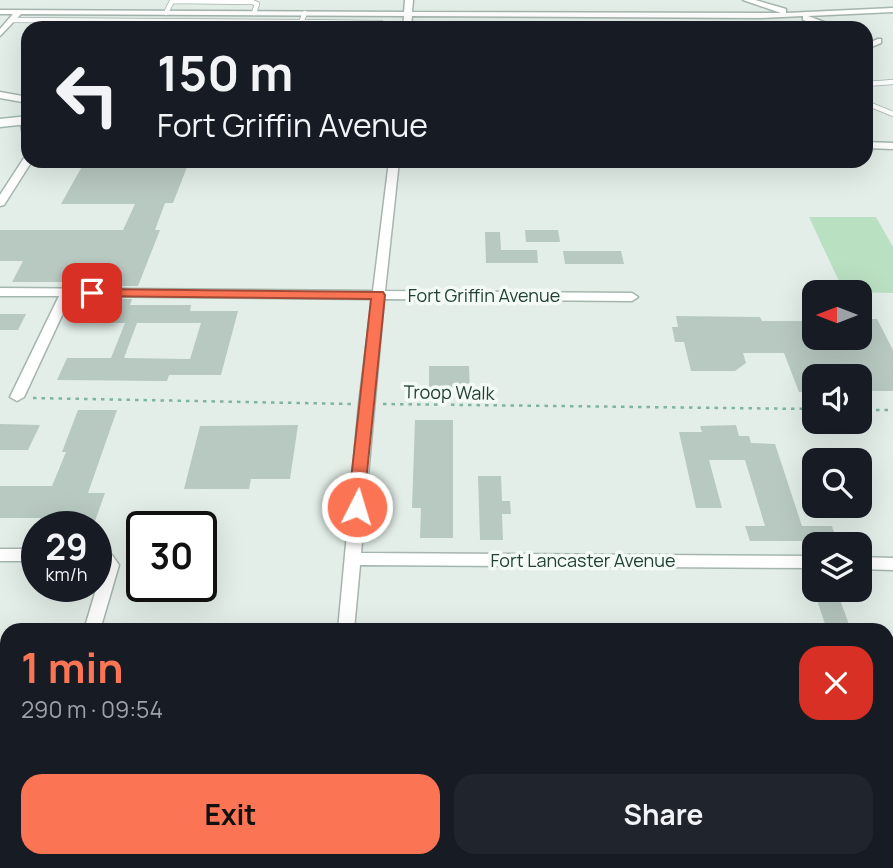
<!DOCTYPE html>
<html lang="en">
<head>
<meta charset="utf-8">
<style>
	:root { --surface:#171b24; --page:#20242c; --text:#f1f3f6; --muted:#9ea1a6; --accent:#fb7454 }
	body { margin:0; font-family:Manrope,sans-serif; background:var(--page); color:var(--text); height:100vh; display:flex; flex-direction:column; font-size:26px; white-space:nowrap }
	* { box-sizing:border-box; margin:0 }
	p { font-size:23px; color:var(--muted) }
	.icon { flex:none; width:38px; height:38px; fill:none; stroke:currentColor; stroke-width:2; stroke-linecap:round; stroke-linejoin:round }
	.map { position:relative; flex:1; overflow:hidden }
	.panel { position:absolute; left:0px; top:623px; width:894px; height:245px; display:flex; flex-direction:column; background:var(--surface); border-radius:21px 21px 0 0; box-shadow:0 7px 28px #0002 }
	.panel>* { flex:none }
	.guide { position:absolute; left:21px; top:21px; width:852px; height:147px; border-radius:21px; box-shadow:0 7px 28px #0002; background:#171b24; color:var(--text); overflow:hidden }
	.needle { width:46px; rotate:270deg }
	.controls { position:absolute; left:802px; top:280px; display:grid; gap:14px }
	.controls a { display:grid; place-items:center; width:70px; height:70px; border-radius:14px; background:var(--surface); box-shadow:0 7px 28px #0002; font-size:35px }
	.speed { position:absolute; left:21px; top:511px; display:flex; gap:14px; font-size:35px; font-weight:700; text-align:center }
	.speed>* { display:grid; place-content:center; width:91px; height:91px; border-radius:50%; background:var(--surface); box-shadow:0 7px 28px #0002; line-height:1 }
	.speed small { font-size:18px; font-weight:400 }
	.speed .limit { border:4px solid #111; border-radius:10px; background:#fff; color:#111 }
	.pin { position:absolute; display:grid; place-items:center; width:60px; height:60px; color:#fff; margin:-30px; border-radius:14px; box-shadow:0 4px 10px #0006 }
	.me { position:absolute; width:77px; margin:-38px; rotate:5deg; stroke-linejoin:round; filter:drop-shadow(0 0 5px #0008) }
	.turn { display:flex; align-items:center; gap:24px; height:147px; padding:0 21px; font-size:32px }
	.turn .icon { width:91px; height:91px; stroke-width:2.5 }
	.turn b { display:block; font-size:49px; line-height:60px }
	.round { display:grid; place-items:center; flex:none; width:74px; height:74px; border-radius:21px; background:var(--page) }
	.summary { display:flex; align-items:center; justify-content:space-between; height:119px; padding:0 21px }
	h1 { font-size:42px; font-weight:700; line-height:52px; color:var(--accent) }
	.primary-button { display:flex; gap:14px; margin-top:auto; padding:14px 21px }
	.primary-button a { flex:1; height:80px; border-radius:21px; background:var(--accent); color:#111; font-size:28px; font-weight:700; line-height:80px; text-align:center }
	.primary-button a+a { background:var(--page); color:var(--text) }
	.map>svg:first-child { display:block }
</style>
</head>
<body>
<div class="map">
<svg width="893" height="868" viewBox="0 0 893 868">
	<rect width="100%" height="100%" fill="#e3eee8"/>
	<polygon fill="#bae0c2" points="809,217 876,217 893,247 893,293 844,292"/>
	<g fill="#b8c9c1" fill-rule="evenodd">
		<polygon points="85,161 189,162 173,203 165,203 155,230 160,230 138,286 101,286 103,282 12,282 23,261 0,261 0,230 123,230 135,204 61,204"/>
		<polygon points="525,230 558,230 560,242 526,242"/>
		<polygon points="485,232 500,232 501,250 537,250 538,263 486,263"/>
		<polygon points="563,251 621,251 624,264 565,264"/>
		<path d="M95,299H132L130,305H191L190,311H238L221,375H169L167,381L57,380L67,358H111L125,323H84ZM137,323H201L190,359L124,358Z"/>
		<polygon points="0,314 26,314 18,330 0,330"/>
		<polygon points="676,316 760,317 762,321 814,321 814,338 859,338 859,319 877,319 893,350 893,391 859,391 859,376 814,376 814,392 799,392 784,353 743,353 746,363 735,371 691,371 684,342 675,342 672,327 678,327"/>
		<polygon points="429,366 469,366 470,393 429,393"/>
		<polygon points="78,410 117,410 88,493 105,493 93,527 37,527 41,518 0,518 0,486 52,486 66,452 62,452"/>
		<polygon points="415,420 453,420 453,538 420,538 421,508 412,508"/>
		<polygon points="0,424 40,425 28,450 0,450"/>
		<polygon points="298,425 290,479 251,479 249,489 184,489 200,426"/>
		<polygon points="736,425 739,436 749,436 751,443 775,444 802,526 832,526 837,541 750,541 745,526 765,526 745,460 709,460 722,508 696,508 679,432 702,432 700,426"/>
		<polygon points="478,476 501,476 502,501 510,501 511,514 502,514 503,540 480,540"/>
		<polygon points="816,597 839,597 851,630 827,630"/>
	</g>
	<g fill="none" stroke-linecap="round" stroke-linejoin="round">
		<g stroke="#a5b6af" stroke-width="6">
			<g id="lane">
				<polyline points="166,13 172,1 252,2 257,4 254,13"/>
				<polyline points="12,20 301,22 305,13"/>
				<polyline points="300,28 301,22 381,23 382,28"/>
				<polyline points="866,84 893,82"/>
				<polyline points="866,103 893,114"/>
			</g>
		</g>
		<g stroke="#a5b6af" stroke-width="3">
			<g id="street">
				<polygon points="405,0 413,0 412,12 781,13 743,0 755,0 786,9 786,13 893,8 893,12 808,16 840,28 828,28 803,20 803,16 761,18 412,16 411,28 403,28 404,16 21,14 0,36 0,29 13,14 0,14 0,10 404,12"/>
				<polygon points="878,39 881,39 881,43 866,49 866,44"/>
				<polygon points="0,92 28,97 28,103 0,98"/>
				<polygon points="28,112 28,138 23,135 21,126 23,115"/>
				<polygon points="866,142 893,143 893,149 866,148"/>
				<polygon points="28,157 28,161 32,161 4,205 0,206 0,195 24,158"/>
				<polygon points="389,161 399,161 385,291 632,293 638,297 632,301 384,299 361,553 814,556 814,568 360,565 354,630 338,630 359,404 372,299 71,296 24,397 17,401 10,397 59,296 0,296 0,288 373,291"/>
				<rect x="0" y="549" width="37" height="12"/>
				<polygon points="96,550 112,555 119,565 100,630 84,630 103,566 96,562"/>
				<polygon points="859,557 893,558 893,570 859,569"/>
				<rect x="0" y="676" width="7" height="14"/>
				<rect x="887" y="684" width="6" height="16"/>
				<polygon points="800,861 820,861 821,868 801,868"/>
			</g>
		</g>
		<g stroke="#a0bab0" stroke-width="3">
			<polygon id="secondary" points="28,116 28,124 0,127 0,119"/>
		</g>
		<g stroke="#81b3a1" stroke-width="2.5" stroke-dasharray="3.5 5" stroke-linecap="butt">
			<polyline points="33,398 352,404"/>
			<polyline points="383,404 814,409"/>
			<polyline points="859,410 893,410"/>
		</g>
		<use href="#lane" stroke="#fff" stroke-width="4.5"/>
		<use href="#street" fill="#fff" fill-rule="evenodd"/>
		<use href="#secondary" fill="#fff" fill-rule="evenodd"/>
	</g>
	<polygon fill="#fb7454" stroke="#a34b37" stroke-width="2" points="92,289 383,292 385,295 363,512 357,513 348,507 371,299 87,296 85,293"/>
	<g text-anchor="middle" stroke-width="7" stroke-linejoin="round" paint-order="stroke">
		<g font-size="18" fill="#214036" stroke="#f4faf6">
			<text x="484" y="302">Fort Griffin Avenue</text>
			<text transform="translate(449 393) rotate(1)" y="6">Troop Walk</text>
			<text x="583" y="567">Fort Lancaster Avenue</text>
		</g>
	</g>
</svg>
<div class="controls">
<a><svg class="needle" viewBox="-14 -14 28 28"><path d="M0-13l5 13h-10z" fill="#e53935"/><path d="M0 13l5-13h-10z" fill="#9ea1a6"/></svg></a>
<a><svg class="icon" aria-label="sound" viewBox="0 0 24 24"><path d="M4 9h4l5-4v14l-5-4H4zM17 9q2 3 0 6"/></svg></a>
<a><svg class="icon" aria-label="search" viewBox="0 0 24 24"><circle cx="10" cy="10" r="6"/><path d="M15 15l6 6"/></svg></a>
<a><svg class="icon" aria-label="layers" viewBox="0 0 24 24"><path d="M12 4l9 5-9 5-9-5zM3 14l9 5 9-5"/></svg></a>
</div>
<div class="speed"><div>29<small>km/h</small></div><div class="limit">30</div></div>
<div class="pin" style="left:92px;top:293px;background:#d93025"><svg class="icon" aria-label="arrive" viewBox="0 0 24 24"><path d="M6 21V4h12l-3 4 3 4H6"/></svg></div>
<svg class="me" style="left:357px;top:507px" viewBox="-20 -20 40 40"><circle r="17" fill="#fb7454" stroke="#fff" stroke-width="3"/><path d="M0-11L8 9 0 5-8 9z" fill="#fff"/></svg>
<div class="guide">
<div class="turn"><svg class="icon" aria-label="left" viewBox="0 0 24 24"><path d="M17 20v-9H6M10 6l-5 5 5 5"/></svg><div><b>150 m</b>Fort Griffin Avenue</div></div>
</div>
<section class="panel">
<div class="summary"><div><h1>1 min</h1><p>290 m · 09:54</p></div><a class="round" style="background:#d93025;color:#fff"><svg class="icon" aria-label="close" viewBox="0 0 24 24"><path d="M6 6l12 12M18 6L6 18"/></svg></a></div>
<div class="primary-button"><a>Exit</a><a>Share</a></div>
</section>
</div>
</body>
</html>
